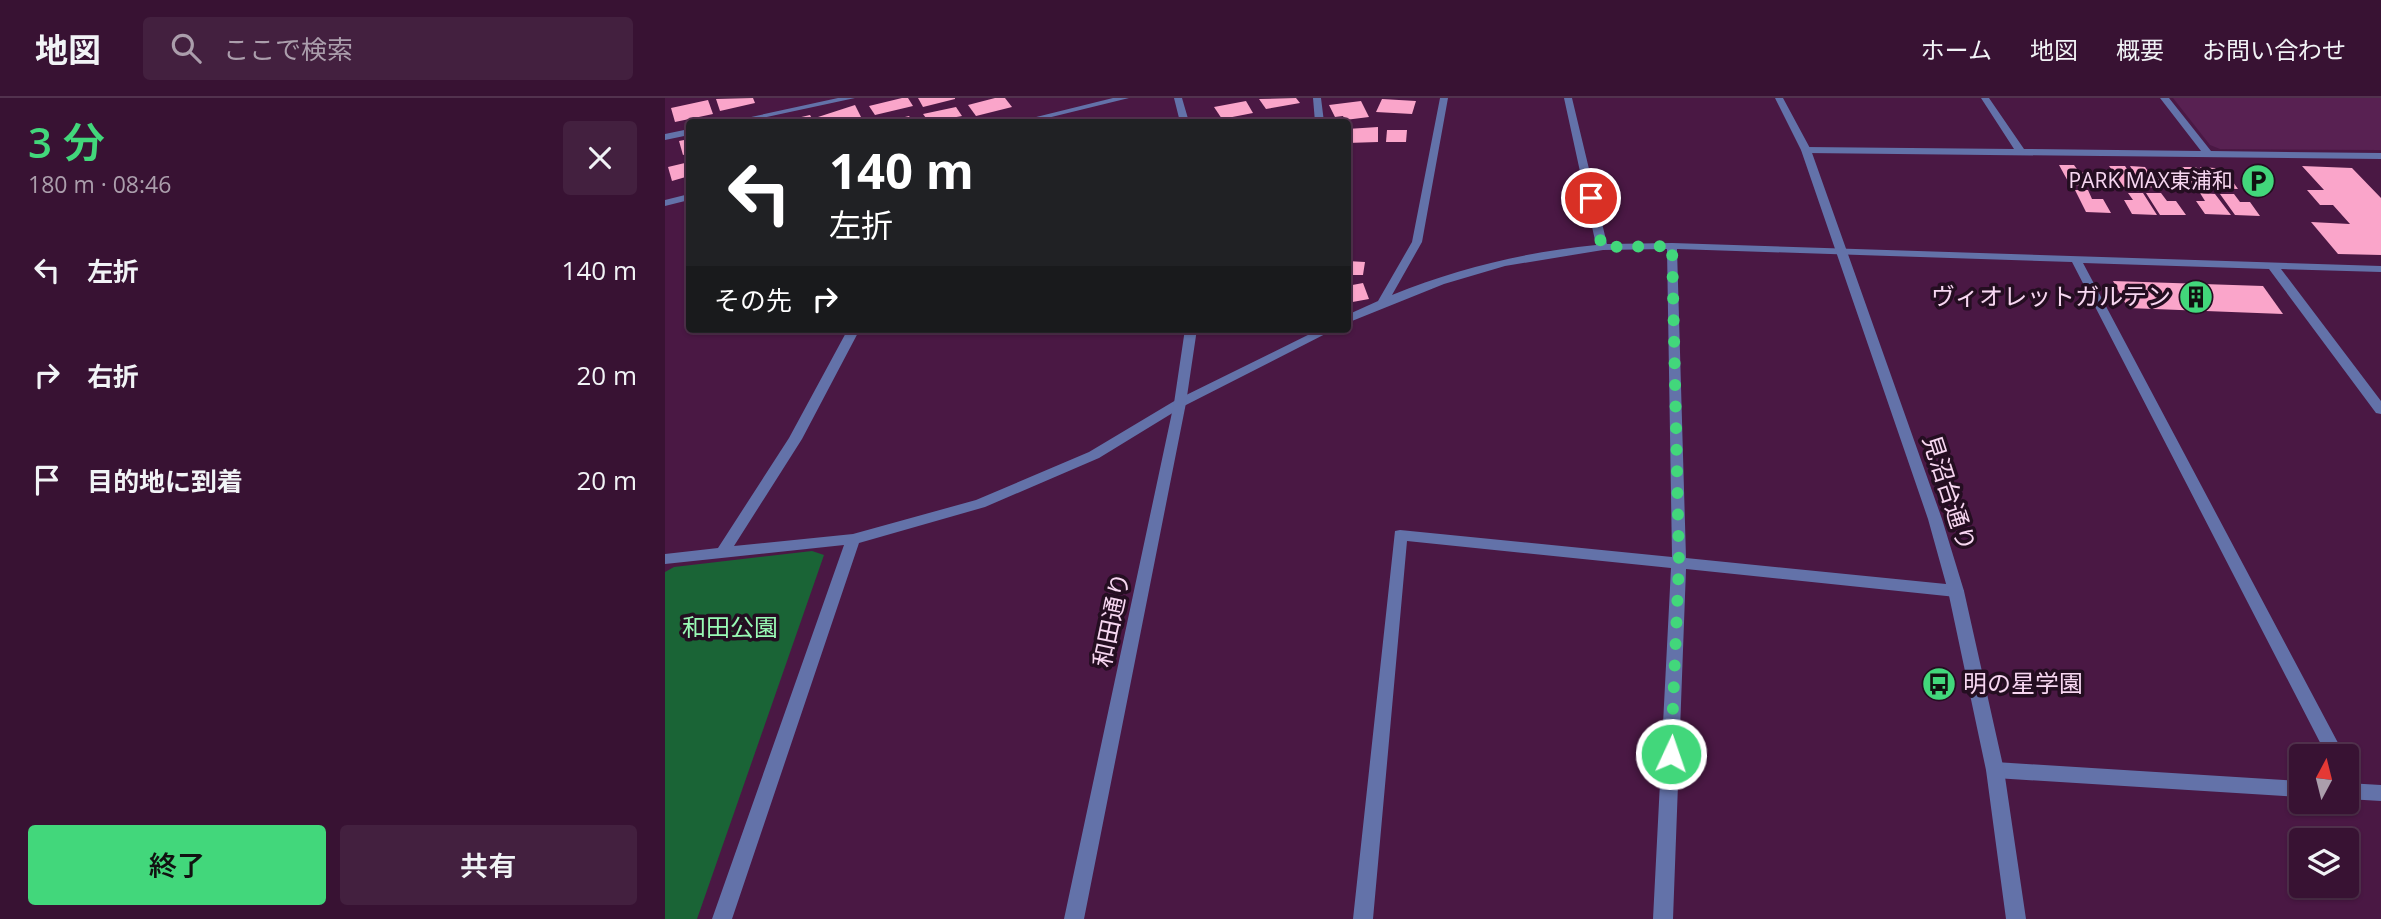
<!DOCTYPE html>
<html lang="ja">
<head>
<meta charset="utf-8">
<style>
	:root { --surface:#381233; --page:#43203f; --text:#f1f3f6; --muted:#ab9eac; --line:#52324e; --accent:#42d77b }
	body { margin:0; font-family:"Open Sans","Noto Sans JP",sans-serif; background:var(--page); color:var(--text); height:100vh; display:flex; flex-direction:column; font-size:26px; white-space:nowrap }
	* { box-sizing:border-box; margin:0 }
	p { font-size:23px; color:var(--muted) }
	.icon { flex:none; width:38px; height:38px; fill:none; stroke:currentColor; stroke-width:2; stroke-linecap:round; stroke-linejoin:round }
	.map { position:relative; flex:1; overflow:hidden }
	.side { display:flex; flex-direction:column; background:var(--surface); width:665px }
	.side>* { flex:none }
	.banner { position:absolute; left:21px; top:21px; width:665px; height:214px; border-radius:7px; box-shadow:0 2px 5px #0004,0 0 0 2px var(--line); background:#202124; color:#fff; overflow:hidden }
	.needle { width:46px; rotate:7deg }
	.controls { position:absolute; left:1624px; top:646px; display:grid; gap:14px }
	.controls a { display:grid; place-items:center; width:70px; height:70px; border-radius:7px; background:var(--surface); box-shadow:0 2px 5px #0004,0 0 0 2px var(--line); font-size:35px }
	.pin { position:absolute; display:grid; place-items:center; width:60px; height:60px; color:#fff; margin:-30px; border:4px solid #fff; border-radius:50%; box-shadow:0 2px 7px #0007 }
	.me { position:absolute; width:77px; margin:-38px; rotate:3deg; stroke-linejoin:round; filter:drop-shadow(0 0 5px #0008) }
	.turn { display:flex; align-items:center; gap:24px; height:147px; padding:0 28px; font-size:32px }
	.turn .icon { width:91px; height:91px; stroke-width:2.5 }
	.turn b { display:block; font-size:49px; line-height:60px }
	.then { display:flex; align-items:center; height:66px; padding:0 28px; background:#0003; gap:14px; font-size:26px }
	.round { display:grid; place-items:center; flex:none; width:74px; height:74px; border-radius:7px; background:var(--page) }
	.summary { display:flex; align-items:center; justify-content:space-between; height:119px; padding:0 28px }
	h1 { font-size:42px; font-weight:600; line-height:52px; color:var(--accent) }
	.button { display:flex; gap:14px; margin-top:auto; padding:14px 28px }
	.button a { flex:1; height:80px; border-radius:7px; background:var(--accent); color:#111; font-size:28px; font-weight:600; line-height:80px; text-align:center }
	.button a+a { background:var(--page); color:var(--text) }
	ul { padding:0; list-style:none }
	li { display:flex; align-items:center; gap:21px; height:105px; padding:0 28px }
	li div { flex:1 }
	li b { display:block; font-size:26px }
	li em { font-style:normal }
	header { display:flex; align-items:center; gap:42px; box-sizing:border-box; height:98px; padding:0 35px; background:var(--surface); border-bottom:2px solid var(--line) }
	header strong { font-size:33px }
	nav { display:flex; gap:38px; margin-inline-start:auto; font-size:24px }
	.search { width:490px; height:63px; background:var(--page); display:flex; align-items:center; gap:18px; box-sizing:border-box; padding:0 24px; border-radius:7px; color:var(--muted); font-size:26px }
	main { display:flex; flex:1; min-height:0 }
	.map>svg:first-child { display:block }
</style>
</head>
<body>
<header>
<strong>地図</strong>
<div class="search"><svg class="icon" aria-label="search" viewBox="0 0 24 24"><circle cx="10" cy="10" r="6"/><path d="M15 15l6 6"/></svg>ここで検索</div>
<nav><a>ホーム</a><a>地図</a><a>概要</a><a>お問い合わせ</a></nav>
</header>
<main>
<section class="side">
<div class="summary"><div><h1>3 分</h1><p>180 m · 08:46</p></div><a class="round"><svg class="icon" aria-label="close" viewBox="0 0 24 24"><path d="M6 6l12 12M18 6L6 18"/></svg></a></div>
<ul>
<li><svg class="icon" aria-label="left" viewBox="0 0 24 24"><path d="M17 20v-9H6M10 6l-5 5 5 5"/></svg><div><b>左折</b></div><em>140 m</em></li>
<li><svg class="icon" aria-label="right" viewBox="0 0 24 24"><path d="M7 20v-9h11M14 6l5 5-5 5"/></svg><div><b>右折</b></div><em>20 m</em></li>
<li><svg class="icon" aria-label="arrive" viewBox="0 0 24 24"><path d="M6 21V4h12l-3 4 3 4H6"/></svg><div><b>目的地に到着</b></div><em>20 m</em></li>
</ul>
<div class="button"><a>終了</a><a>共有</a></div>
</section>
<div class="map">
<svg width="1716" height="821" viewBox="0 0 1716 821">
	<rect width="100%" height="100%" fill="#4a1844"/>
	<polygon fill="#582152" points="1508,0 1716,0 1716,52 1555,51 1545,47"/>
	<polygon fill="#1a6436" points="147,453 159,457 32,821 0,821 0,474 9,469"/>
	<g fill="#faa5ca">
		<polygon points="88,0 90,5 55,13 51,1"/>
		<polygon points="237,0 243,0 248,8 210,17 204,8"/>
		<polygon points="253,0 290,0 290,1 258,9"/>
		<polygon points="330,0 340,0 347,9 311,18 303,7"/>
		<polygon points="631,0 635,5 601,11 594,1"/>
		<polygon points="717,1 751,3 747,16 711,14"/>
		<polygon points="43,2 48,16 10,24 6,10"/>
		<polygon points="581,3 588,15 557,21 549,9"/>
		<polygon points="696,3 704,19 680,22 678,18 670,19 664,7"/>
		<polygon points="190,7 196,19 175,24 156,24 153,19"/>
		<polygon points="291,9 297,18 264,24 258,16"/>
		<polygon points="145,17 149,24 120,24 119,23"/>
		<polygon points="244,18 248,24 220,24"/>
		<polygon points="713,29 713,44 682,45 682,31"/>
		<polygon points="722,32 742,32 741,44 721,44"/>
		<polygon points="24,41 24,55 18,57 14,43"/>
		<polygon points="24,64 24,78 7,83 3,69"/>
		<polygon points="1394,67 1409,67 1414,74 1421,75 1428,88 1405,87"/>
		<polygon points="1444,68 1460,68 1474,89 1451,89 1442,76 1450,76"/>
		<polygon points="1465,68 1480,69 1485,76 1493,76 1501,90 1478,89"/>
		<polygon points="1637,68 1687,70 1716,100 1716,157 1673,156 1646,124 1685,126 1668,107 1655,107 1642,92 1659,92"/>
		<polygon points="1514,69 1531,69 1547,90 1522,89 1512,76 1520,76"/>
		<polygon points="1535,69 1550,70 1556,77 1563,77 1573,91 1550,90"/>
		<polygon points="1410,92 1423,92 1427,101 1438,101 1446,115 1421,114"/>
		<polygon points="1463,95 1478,95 1492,117 1467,116 1459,102 1468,102"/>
		<polygon points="1481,95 1496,95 1502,103 1511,103 1521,117 1495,117"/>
		<polygon points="1535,95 1550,96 1566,117 1540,116 1531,103 1540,103"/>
		<polygon points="1555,96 1569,96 1575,104 1585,104 1595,118 1570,117"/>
		<polygon points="682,163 700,164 698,177 682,177"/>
		<polygon points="1448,183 1598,188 1618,216 1463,210"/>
		<polygon points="698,185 704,201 682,205 682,188"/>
	</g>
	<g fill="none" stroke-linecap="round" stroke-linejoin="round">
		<polygon fill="#6372a9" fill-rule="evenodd" points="648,0 656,0 659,24 650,24"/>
		<g fill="#6372a9" fill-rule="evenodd">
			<polygon points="173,0 190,0 79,24 63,24"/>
			<polygon points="448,0 464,0 366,24 351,24"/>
			<path d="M775,0H783L757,144L727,197C793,170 861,154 931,147L899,0H907L942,146L1007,145L1716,168V174L1616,171L1716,303V316L1711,315L1604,171L1418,165L1680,658H1662L1407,164L1012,151L1021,460L1291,487L1296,489L1299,493L1296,497L1291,499L1021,471L1008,821H988L1006,470L742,443L708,821H688L730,433L735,432L1007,459L1002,151L938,152L840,168L779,186L682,225V217L713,203L747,144Z"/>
			<polygon points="1316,0 1324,0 1359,51 1536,53 1495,0 1504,0 1546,53 1716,55 1716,61 1141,55 1136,52 1141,49 1349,51"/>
			<polygon points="24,31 24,37 0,42 0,36"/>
			<polygon points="24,96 24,102 0,108 0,102"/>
			<polygon points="183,231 195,231 137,341 69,448 188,436 311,402 424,354 511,302 655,231 670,231 519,308 434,360 320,409 194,445 67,821 47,821 179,447 0,466 0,456 53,450 124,340"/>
			<polygon points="1330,664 1636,683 1636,699 1330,680 1324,677 1321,672 1324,667"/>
			<polygon points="1682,685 1716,687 1716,703 1682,701"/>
		</g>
		<g fill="#6372a9" fill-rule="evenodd">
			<polygon points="509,0 517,0 524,24 515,24"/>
			<polygon points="1110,0 1118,0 1146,52 1277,421 1299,493 1339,672 1361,821 1341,821 1321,672 1283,493 1263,421 1136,52"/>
			<polygon points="520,231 532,231 521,305 419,821 399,821 509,305"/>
		</g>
	</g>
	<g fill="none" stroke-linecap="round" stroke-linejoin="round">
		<polyline stroke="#42d77b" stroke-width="12" stroke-dasharray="0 21.6" points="926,100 937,149 1007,148 1014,464 1006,656"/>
	</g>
	<defs>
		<g id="parking-disc" transform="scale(1.75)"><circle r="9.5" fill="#42d77b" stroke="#240e21"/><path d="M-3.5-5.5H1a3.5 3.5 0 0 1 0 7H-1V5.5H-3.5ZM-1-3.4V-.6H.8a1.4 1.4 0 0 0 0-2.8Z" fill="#111"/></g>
		<g id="building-disc" transform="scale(1.75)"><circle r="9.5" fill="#42d77b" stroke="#240e21"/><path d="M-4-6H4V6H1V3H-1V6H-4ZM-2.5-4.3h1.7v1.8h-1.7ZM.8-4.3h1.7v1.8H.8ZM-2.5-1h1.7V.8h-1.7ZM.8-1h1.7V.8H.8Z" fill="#111"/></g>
		<g id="bus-disc" transform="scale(1.75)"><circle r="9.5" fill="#42d77b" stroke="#240e21"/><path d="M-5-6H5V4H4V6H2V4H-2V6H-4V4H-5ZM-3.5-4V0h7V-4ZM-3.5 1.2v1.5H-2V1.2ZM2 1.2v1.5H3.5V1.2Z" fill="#111"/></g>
	</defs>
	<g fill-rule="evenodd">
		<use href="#parking-disc" x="1593" y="83"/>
		<use href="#building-disc" x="1531" y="199"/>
		<use href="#bus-disc" x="1274" y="586"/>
	</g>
	<g text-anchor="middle" stroke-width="7" stroke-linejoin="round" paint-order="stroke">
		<g font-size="21" fill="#f7d7f1" stroke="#240e21" text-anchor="end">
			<text x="1568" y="90">PARK MAX東浦和</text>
		</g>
		<g font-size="24" fill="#f7d7f1" stroke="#240e21" text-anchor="end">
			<text x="1506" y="207">ヴィオレットガルテン</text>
			<text x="1298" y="594" text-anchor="start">明の星学園</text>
		</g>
		<g font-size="24" fill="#f7d7f1" stroke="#240e21">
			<text transform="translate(1284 395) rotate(72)" y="8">見沼台通り</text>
			<text transform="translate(447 522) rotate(-78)" y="8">和田通り</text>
		</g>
		<g font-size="24" fill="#99fab5" stroke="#240e21">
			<text x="65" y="538">和田公園</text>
		</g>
	</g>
</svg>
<div class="controls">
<a><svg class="needle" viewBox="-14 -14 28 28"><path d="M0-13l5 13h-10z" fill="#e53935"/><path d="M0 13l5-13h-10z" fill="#ab9eac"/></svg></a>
<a><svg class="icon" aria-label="layers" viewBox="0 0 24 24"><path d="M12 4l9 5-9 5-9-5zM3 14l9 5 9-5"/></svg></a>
</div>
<div class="pin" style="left:926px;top:100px;background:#d93025"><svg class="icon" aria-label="arrive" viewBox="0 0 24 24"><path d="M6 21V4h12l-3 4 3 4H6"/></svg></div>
<svg class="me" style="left:1006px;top:656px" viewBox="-20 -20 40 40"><circle r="17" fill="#42d77b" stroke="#fff" stroke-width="3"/><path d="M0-11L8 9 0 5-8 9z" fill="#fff"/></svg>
<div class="banner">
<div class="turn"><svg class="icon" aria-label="left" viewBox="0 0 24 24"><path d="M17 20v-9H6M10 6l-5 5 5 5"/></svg><div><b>140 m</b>左折</div></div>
<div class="then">その先<svg class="icon" aria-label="right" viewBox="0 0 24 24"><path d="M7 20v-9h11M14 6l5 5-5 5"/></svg></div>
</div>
</div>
</main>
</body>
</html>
